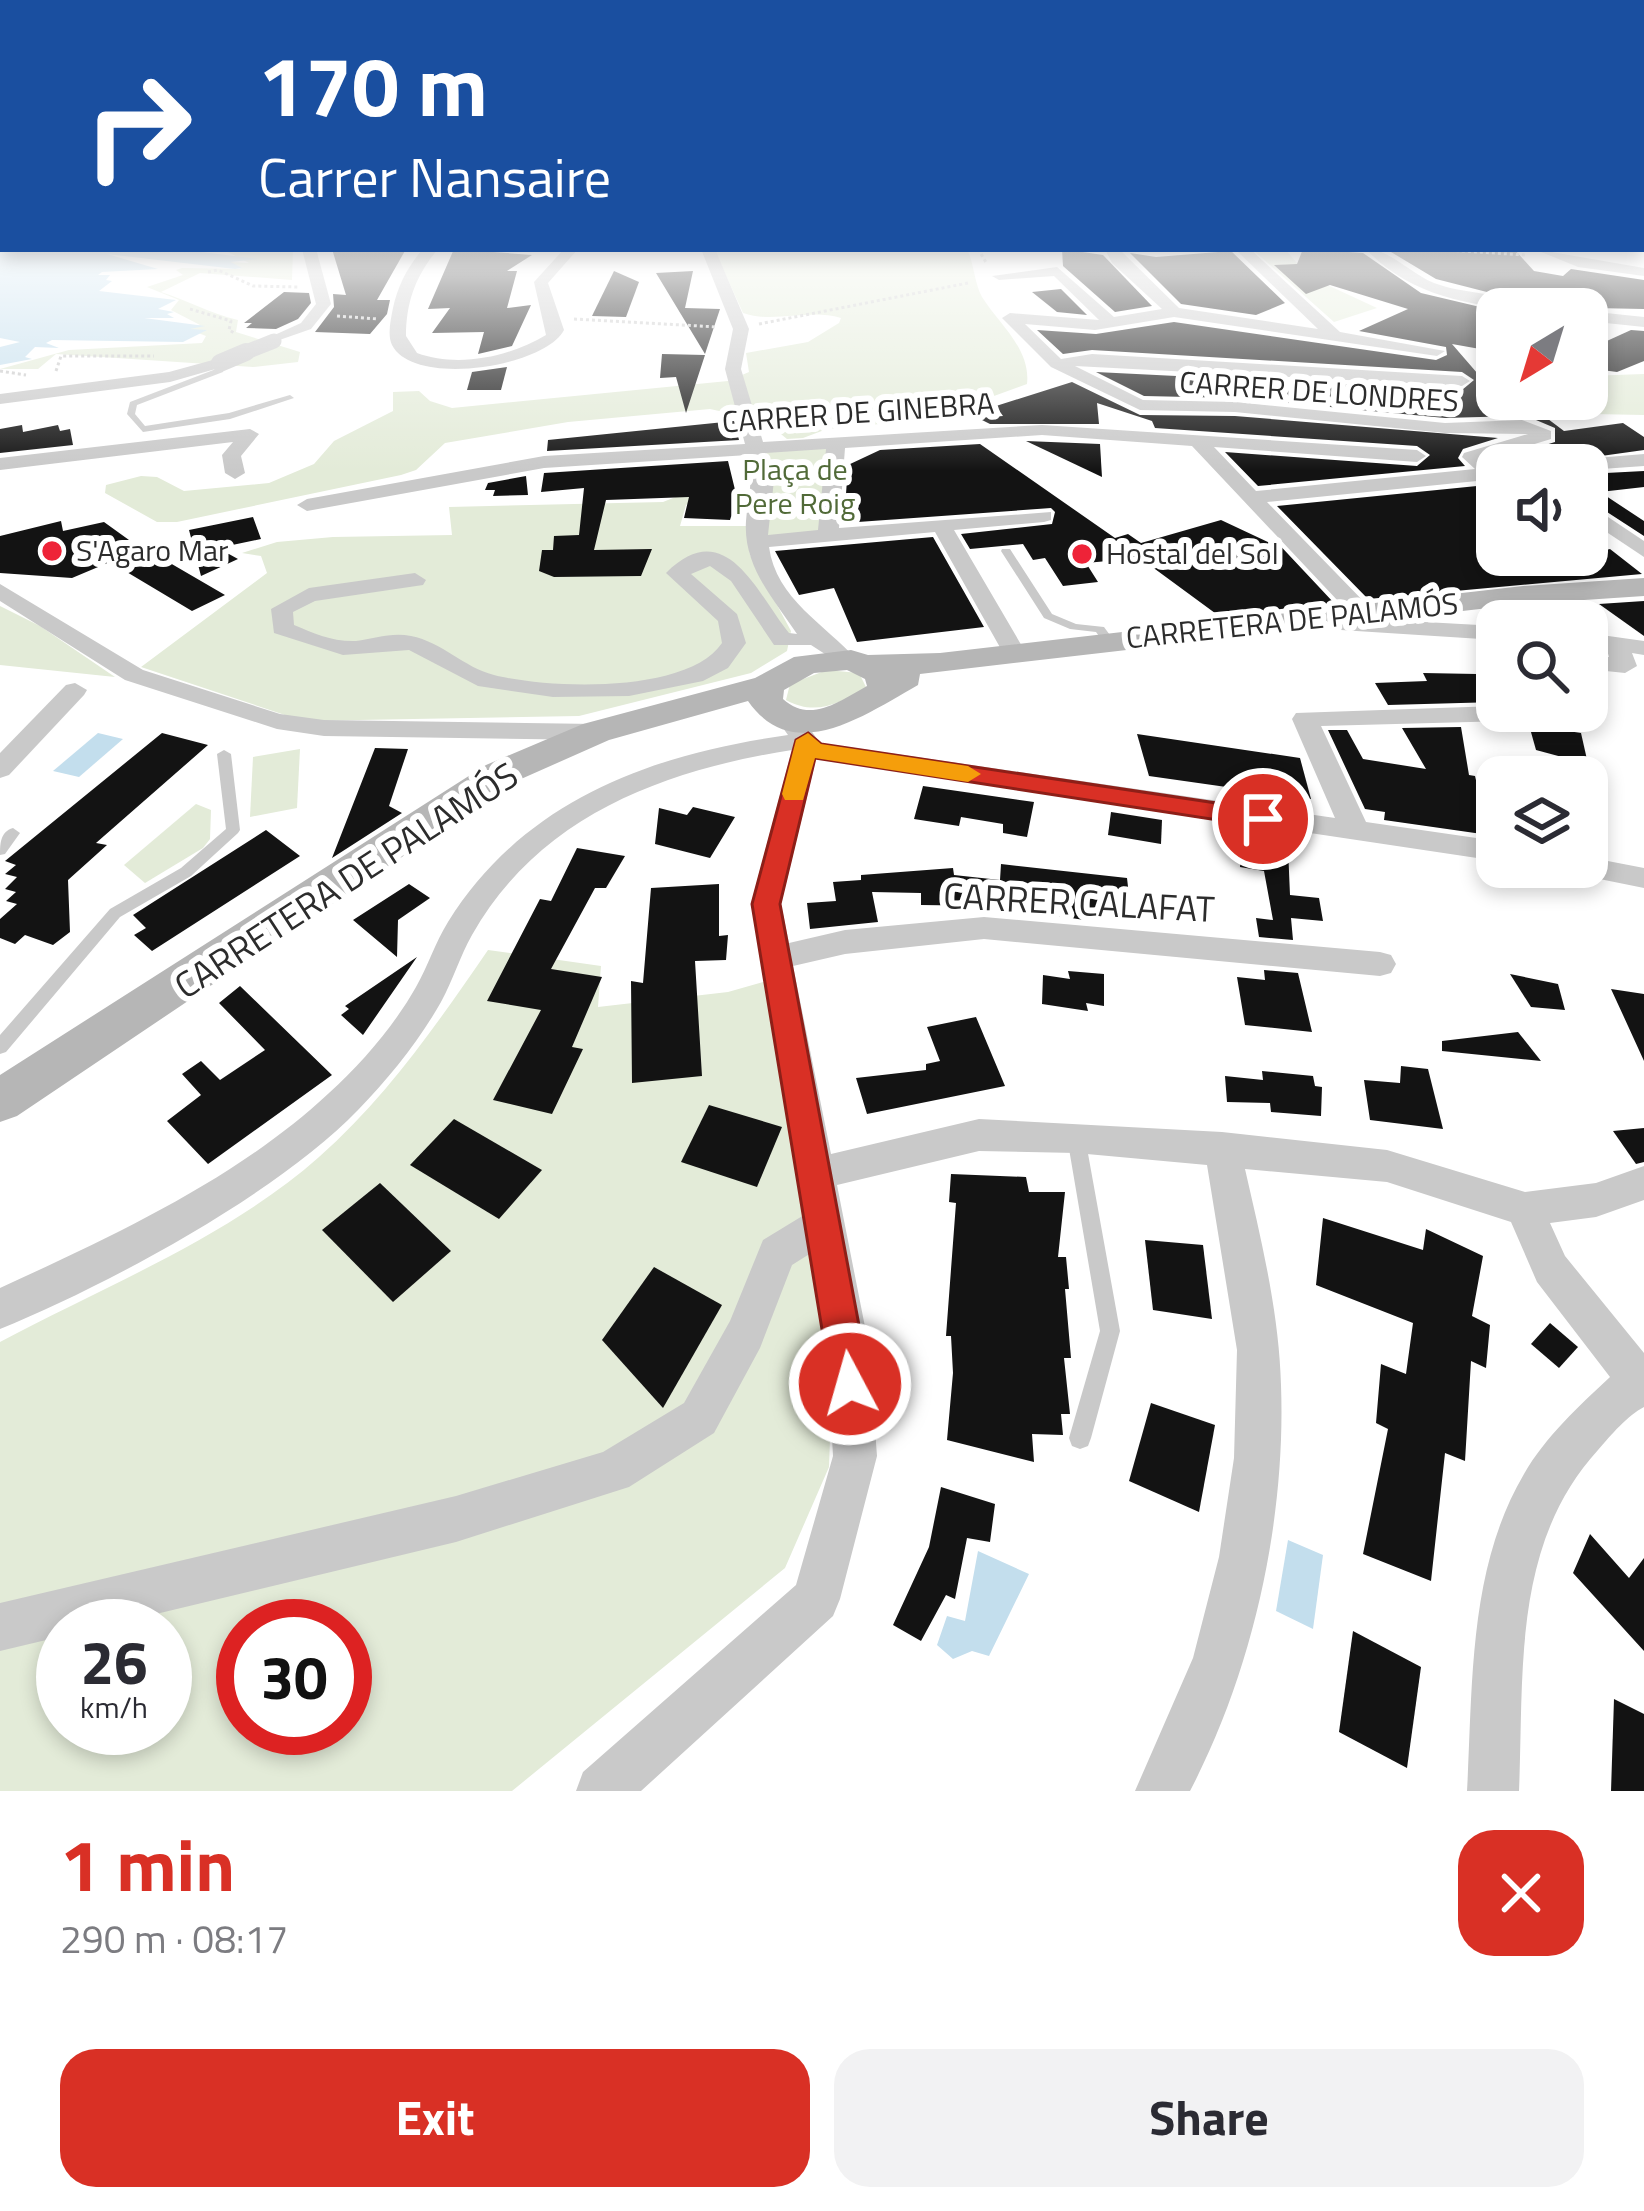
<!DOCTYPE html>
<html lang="en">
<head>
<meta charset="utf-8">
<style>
	:root { --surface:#fff; --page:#f2f2f3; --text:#2b2b33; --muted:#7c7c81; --accent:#d93025 }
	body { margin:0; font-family:"Titillium Web",sans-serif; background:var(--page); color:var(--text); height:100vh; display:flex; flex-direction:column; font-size:45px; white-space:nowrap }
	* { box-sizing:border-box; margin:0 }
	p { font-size:39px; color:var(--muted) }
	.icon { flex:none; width:66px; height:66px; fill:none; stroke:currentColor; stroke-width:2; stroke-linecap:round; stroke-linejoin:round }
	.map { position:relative; height:1791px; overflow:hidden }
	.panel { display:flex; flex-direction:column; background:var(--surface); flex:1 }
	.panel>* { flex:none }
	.guide { position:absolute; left:0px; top:0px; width:1644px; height:252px; box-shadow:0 6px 18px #0003; background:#1a4fa0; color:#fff; overflow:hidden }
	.needle { width:78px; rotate:218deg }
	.fabs { position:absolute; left:1476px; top:288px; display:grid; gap:24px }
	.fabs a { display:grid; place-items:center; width:132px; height:132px; border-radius:24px; background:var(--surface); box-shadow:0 6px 18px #0003; font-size:60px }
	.speed { position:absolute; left:36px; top:1599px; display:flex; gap:24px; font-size:60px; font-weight:700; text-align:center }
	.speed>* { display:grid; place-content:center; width:156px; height:156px; border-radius:50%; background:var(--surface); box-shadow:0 6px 18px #0003; line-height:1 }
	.speed small { font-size:30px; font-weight:400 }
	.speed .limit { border:18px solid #d22; background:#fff; color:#111 }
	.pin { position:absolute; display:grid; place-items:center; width:102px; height:102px; color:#fff; margin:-51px; border:6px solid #fff; border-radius:50%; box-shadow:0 3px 12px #0007 }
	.me { position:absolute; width:132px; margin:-66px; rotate:354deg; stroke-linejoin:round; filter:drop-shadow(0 0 9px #0008) }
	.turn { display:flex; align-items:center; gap:42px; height:252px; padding:0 60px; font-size:54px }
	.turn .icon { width:156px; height:156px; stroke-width:2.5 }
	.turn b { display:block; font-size:84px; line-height:102px }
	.round { display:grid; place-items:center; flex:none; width:126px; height:126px; border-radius:36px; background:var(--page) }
	.headline { display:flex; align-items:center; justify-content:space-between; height:204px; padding:0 60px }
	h1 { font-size:72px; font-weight:700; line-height:90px; color:var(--accent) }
	.primary-button { display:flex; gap:24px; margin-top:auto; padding:24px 60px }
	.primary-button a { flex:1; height:138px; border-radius:36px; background:var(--accent); color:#fff; font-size:48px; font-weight:700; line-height:138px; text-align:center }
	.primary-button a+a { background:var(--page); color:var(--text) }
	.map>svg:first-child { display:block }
</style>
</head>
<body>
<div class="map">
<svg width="1644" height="1791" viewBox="0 0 1644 1791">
	<rect width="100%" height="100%" fill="#fff"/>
	<g fill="#e3ebd8" fill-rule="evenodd">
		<path d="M195,249H293L292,280L200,273L161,292C189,301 209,313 238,320L236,332L300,352L298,362L253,367L56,354L38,369H0L69,350L202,343L206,336L188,329L200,325L171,310L179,300L147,287L183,275L176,270L182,268L241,269L229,262L249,263L226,251Z"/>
		<path d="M714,249H967C974,263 974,282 982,297C999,324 1031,349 1027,384L931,419L827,429L803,438L787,439L765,421L710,409L568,422L445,443L416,470L401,475L177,522H157L105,493L106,485L141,476L157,477L184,491L269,483L314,464L334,441L393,411V392L419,391L430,401L452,408L728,381L749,372L746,353L808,342L839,323L841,318C808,308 775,324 743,313Z"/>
		<polygon points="1252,249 1285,249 1308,276 1377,308 1334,322"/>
		<polygon points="1644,374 1644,415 1543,413 1520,399 1587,399 1587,376"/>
		<polygon points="836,447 828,536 758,542 758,451"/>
		<polygon points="688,492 750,494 747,501 693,500 686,505 680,526 746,526 750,555 791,631 787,651 751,673 579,716 303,721 141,667 267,573 261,556 242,553 277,542 333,537 452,535 449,507 663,502"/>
		<polygon points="0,606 40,626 115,677 0,665"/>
		<path d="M827,670L859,673L867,689C839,702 817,717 786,700L790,684Z"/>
		<polygon points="300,749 297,808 250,817 253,757"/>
		<polygon points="196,804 211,810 210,839 203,848 145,883 124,865"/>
		<path d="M488,950L601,966L598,1007L728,992L767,981L820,1276L832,1378L829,1467L785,1568L512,1791H0V1342C105,1286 229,1237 319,1157C387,1097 437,1024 488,950ZM63,1626H165V1728H63ZM243,1626H345V1728H243Z"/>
	</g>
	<g fill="#c3deed">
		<polygon points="0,220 3,249 176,249 259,259 231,262 242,268 235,269 107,254 158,269 102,272 98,275 110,275 106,280 112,281 99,291 176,300 158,309 174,312 167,314 174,318 144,318 205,326 190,329 207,330 183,342 52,340 46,343 59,348 35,347 25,357 32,359 0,365 0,347 20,342 0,338"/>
		<polygon points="98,733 123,739 79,777 53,771"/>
		<polygon points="1288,1540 1323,1555 1313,1629 1276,1611"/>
		<polygon points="978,1551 1029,1574 989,1656 972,1651 953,1659 937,1645 947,1616 965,1621"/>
	</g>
	<g fill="#131313">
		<polygon points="332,249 406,249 377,300 390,300 387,314 370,334 315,332 334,307 333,294 346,295"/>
		<polygon points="454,249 532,255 507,271 517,271 507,308 531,305 512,346 478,354 484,332 432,333 450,308 428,309"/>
		<polygon points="1062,249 1103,255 1152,306 1115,312 1063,266"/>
		<polygon points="1303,249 1363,253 1421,293 1497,311 1497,352 1452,344 1497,396 1497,403 1516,416 1445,418 1235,398 1144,396 1096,372 1462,390 1474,380 1462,372 1092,350 1063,354 1037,330 1096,334 1174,322 1436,360 1447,355 1446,347 1359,331 1408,309 1330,285 1306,294 1274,265 1297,264"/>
		<polygon points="1514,249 1534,271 1563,276 1571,269 1644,280 1644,309 1545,307 1436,279 1391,252"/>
		<polygon points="1231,251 1285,303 1256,315 1181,304 1130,253 1156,257"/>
		<polygon points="614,271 639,282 626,317 592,316"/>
		<polygon points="693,271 685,308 720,309 705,354 656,273"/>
		<polygon points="1061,289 1087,315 1057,312 1032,292"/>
		<polygon points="284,292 309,293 311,303 298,319 276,329 246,328 252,323 244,323"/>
		<polygon points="1631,330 1644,331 1644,361 1617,372 1587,368 1587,350"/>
		<polygon points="662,354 705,355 686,413 676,377 660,378"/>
		<polygon points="507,367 501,390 467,390 472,372"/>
		<polygon points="1072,382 1140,415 1235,416 1498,438 1463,449 1458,458 1465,466 1258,486 1225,452 1417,466 1430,455 1417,446 1155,428 1152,421 1097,403 1099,424 990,424 978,418 1003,416 996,406"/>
		<polygon points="1548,419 1564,431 1623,423 1644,437 1644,450 1558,462 1551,458 1500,465 1495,461 1555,442 1555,428 1536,420"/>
		<polygon points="734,421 739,440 547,451 548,440"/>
		<polygon points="22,425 23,432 58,425 60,431 70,429 73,445 0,453 0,429"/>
		<polygon points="1026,441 1100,444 1102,477"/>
		<polygon points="980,444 1115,538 1128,534 1141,543 1221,520 1270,543 1273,538 1334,603 1219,616 1140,558 1086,563 1098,582 1063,586 1045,558 1033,560 1023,544 970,549 961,534 1052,524 1055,512 1051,508 844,523 848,465 880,450"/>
		<polygon points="728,461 737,498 730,520 684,518 689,497 606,500 594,550 652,549 641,576 554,577 539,571 542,550 553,550 554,536 579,535 584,488 541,492 544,473"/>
		<polygon points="1644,471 1644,487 1600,492 1644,521 1644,536 1587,499 1587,474"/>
		<polygon points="526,476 528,495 493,496 495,490 485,490 488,483"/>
		<polygon points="1497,484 1497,555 1587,555 1610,549 1642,574 1368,599 1277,506"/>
		<polygon points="253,517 261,539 218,548 238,559 201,576 189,530"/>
		<polygon points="61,521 63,531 104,522 154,558 158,556 225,595 192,611 110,562 72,578 0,573 0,536"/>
		<polygon points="933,537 984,627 857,642 834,588 799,595 775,551"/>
		<polygon points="1644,601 1644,636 1599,604"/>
		<polygon points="1423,673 1477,674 1481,683 1491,683 1497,702 1388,705 1375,683 1427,681"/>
		<polygon points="1529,725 1581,733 1588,764 1536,750"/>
		<polygon points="1461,727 1469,775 1475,776 1489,835 1384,820 1385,812 1365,809 1328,730 1347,730 1363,759 1426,769 1402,728"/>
		<polygon points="162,733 208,745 96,843 107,845 68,880 70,932 53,945 25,935 15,944 0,938 0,919 17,904 6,901 16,892 5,889 17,877 5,874 16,865 5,861"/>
		<polygon points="1137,734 1300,758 1311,799 1149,776"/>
		<polygon points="375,748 408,749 389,806 402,813 332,858"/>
		<polygon points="923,786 1034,802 1027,837 1003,833 1003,824 961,817 959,826 914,819"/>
		<polygon points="693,807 735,817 710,858 655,844 659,808 687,815"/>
		<polygon points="1111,812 1162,820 1161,844 1108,835"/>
		<polygon points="266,830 300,856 152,951 134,935 146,928 133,915"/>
		<polygon points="1234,832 1281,838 1288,848 1290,895 1319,898 1323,921 1291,918 1293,940 1259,937 1256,918 1273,920 1264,871 1240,867 1241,858 1233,857"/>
		<polygon points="577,848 625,856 606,888 595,888 551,969 602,977 572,1047 583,1049 552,1114 493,1100 541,1010 487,1001 540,899 551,901"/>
		<polygon points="1001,864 1127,878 1131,913 1082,913 1084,920 996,906 921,905 921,893 872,892 878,922 810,929 807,903 836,901 833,882 861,880 861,875 953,868 954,875 1000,880"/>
		<polygon points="409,884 430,898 398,920 397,957 353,920"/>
		<polygon points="719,884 719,936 728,935 726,960 695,961 702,1076 632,1083 631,981 643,983 651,888"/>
		<polygon points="417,957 363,1035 341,1015 349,1009 345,1006"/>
		<polygon points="1264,970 1298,973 1312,1032 1245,1025 1237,977 1265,980"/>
		<polygon points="1068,971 1104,974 1104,1006 1086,1003 1088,1011 1042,1004 1043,975 1070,979"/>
		<polygon points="1510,974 1558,984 1565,1010 1531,1007"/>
		<polygon points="240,986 332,1075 208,1164 167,1121 201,1095 182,1074 201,1061 220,1080 265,1050 219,1003"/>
		<polygon points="1611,989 1644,994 1644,1061 1623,1015"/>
		<polygon points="976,1017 1005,1086 867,1114 856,1078 926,1070 926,1064 940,1061 927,1027"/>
		<polygon points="1518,1032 1541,1061 1442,1051 1442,1041"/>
		<polygon points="1401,1066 1428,1069 1443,1129 1370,1120 1364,1080 1400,1083"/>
		<polygon points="1262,1071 1313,1076 1315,1086 1322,1087 1321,1116 1271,1112 1270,1103 1227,1102 1225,1076 1263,1080"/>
		<polygon points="709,1105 782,1127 757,1187 681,1162"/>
		<polygon points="454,1119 542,1170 499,1219 410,1165"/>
		<polygon points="1644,1128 1644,1162 1636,1164 1613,1131"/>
		<polygon points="951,1174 1026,1177 1029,1192 1065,1192 1058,1257 1066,1257 1069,1289 1065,1289 1071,1358 1064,1358 1070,1414 1061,1414 1063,1435 1032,1434 1034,1462 947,1440 953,1373 951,1336 946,1336 956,1203 949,1202"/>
		<polygon points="380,1183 451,1251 393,1302 322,1230"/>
		<polygon points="1323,1218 1423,1250 1426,1229 1483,1256 1472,1316 1490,1325 1486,1368 1471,1361 1465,1461 1445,1453 1431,1581 1363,1554 1388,1429 1376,1423 1381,1364 1406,1374 1413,1323 1316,1285"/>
		<polygon points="1145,1240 1203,1245 1212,1319 1153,1310"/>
		<polygon points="654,1267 722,1305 663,1408 602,1340"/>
		<polygon points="1550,1323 1578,1347 1559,1368 1531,1344"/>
		<polygon points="1151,1403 1215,1425 1199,1512 1129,1481"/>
		<polygon points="941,1487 995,1504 990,1542 967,1538 955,1599 946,1595 921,1641 893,1625 929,1547"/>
		<polygon points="1590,1534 1629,1578 1644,1558 1644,1651 1573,1573"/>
		<polygon points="1353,1631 1421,1667 1407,1768 1339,1732"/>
		<polygon points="1614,1699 1644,1714 1644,1791 1611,1791"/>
	</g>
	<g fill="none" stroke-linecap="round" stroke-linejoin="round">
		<g stroke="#c9c9c9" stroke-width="3" stroke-dasharray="3 3" stroke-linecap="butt">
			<polyline points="978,249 987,264"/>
			<polyline points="1432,249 1525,255"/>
			<polyline points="208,272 218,270 253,286 299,287"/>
			<polyline points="190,309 231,321 229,330 236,334"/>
			<polyline points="337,316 378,319"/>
			<polyline points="574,319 717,327"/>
			<polyline points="759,324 968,283"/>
			<polyline points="0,371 26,375"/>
			<polyline points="56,371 61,356 154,356"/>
		</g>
		<g fill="#c9c9c9" fill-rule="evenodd">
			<polygon points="220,361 224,363 223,372 137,405 135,414 145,426 229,413 290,395 294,398 230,419 143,432 127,414 130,402 216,369 216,363"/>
			<polygon points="1002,549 1010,549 1052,614 1076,624 1104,627 1115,642 1113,644 1105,644 1096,632 1070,629 1044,618 1001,551"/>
			<polygon points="224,750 231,754 240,830 238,833 191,876 120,917 6,1052 0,1054 0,1035 110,909 181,868 226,829 217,754"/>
			<path d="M13,828L20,833L5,854L0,855C0,844 0,832 13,828Z"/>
			<polygon points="1076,1129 1082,1131 1085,1137 1120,1331 1091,1438 1088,1446 1080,1449 1072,1446 1069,1438 1100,1331 1067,1137 1070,1131"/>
		</g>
		<g fill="#c9c9c9" fill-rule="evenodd">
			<polygon points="302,249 316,249 331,304 311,329 268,344 268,338 301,323 316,304"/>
			<path d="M423,249H438C416,275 406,302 406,336L417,353C458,368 509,357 546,335L534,282L564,249H578L548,283L564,330C545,367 414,388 392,345C387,334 391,319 393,308C398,285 408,266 423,249Z"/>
			<path d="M701,249H715L749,329L741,369L763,442L1042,425L1417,450L1426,456L1417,462L1214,447L1256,491L1475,469L1462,457L1464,453L1528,434L1445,433L1235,412L1140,410L1051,367L1002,318L1010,313L1099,320L1054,276L999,280L992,276L1057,267L1114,317L1162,309L1112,263L1105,249H1119L1179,308L1318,329L1235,249H1250L1340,332L1445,351L1437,356L1174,317L1095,330L1025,324L1061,359L1092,354L1462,376L1470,381L1462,386L1075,366L1143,400L1235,402L1445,423L1522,420L1551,431V439L1485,459L1497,467V479L1267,502L1371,609V619L1497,626V640L1294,627L1290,622L1302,615L1354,618L1192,446L1042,435L845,448L839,528L1051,512V520L1044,522L954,530L1026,653L1022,658H1006L935,532L769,547C776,599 826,625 857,660L845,667L811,645H774L731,581L710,566L691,574L737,614L746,643L728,668L703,681L629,696L553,697L478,686L409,650L343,655L274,633L271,609L309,588L415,573L426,580L423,585L315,601L293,612L294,625C313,633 333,642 356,641C374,639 391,632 411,636C442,642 463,667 494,675C548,689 688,694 722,643L718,621L666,573C726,513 757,594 789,633L797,634C773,598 743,566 746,521C748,495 754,481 748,455L544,468L307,511L297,505L307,499L544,456L745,444L725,369L733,329ZM826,449L818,530L768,535L774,480L766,453Z"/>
			<path d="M1366,249C1390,249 1411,274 1434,283C1466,295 1510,293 1538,309C1477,309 1409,296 1366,249Z"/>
			<polygon points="1534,249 1644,268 1644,276 1578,267"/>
			<polygon points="1587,311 1644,317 1644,327 1587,321"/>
			<polygon points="220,358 226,360 226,366 170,382 0,404 0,394 169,372"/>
			<polygon points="250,429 259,434 241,456 245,473 235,479 225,473 222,455 233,442 0,470 0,458"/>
			<polygon points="1644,454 1644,466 1587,470 1587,465 1574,465 1584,459"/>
			<polygon points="1587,503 1644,541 1644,557 1587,519"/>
			<polygon points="0,584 143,670 280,714 324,720 596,724 609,732 596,740 324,736 277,729 125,680 0,601"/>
			<polygon points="1587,633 1644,641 1644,655 1632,653 1637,666 1625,673 1587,669 1587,655 1609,657 1607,650 1587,647"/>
			<polygon points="75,683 87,690 84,695 9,775 0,778 0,753 66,685"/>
			<path d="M1587,705L1594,711L1581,719L1321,726L1366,822L1497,841V861L816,759L781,904L789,943L845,930L984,917L1380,952L1391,955L1396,964L1391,973L1380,976L984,939L845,954L793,966L831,1154L979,1119L1222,1132L1387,1150L1525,1192L1596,1183L1644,1166V1200L1596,1217L1550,1223L1565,1256L1644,1353V1407C1628,1415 1611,1435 1598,1450C1512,1544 1524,1672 1519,1791H1467C1473,1685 1468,1569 1524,1474C1546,1436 1579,1406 1610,1377L1537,1282L1511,1222L1387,1182L1245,1169C1261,1239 1279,1312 1281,1385C1286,1520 1253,1671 1190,1791H1135L1193,1658L1219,1557L1234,1458L1237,1350L1207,1165L1076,1153L979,1151L837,1185L869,1347L877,1456L840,1599L833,1616L641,1791H576L583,1772L796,1585L833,1456L827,1347L811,1253L792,1265L760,1348L714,1433L629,1487L456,1542L106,1626H63V1636L0,1651V1603L456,1496L603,1452L684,1403L730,1321L763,1240L804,1215L751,904L792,750C664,770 539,816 472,935C460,956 453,980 441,1002C419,1041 389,1078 358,1110C277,1194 108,1285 0,1329V1288C113,1236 237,1179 329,1093C362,1063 394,1026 416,987C428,966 435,943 448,922C524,800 652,754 788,735L783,728L796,720L805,722L820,743L1335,818L1292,719L1296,713L1497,706V711H1587Z"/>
			<polygon points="1587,857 1644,868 1644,888 1575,874 1570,867 1587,867"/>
		</g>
		<path fill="#b6b6b6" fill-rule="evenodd" d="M1644,578V596L1523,604L920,674L918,685C866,714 794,767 748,701L609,740L512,783L17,1116L0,1122V1075L486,765L583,724L755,678L794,657L851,650L868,655L940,653L1523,586ZM847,670L865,679L867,686C840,701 810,724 783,699L784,690L814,673Z"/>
		<polyline stroke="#c9c9c9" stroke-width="15" points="239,355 274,341"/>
		<polyline stroke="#c9c9c9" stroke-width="18" points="220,363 246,352"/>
	</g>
	<linearGradient id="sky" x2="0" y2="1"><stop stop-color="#99c5ea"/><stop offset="0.47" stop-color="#fff"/><stop offset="1" stop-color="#fff" stop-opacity="0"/></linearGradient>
	<rect width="1644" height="471" fill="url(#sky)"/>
	<polygon fill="#d93025" stroke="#8d1f18" stroke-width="3" points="808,733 821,744 1263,810 1275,819 1263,827 815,758 780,904 870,1384 864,1397 850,1403 837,1397 831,1384 752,904 796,740"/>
	<polygon fill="#f59e0b" points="808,733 821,744 968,766 981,774 968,782 815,758 803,800 785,800 782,794 796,740"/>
	<g fill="#ee2338" stroke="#fff" stroke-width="4.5">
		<circle cx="52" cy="551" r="12"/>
		<circle cx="1082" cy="554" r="12"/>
	</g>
	<g text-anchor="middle" stroke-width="12" stroke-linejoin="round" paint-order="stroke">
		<g font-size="30" fill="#2c2c2c" stroke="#fff">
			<text transform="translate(1319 392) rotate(4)" y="10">CARRER DE LONDRES</text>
			<text transform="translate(858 413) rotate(-4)" y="10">CARRER DE GINEBRA</text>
			<text transform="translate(1292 621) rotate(-6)" y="10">CARRETERA DE PALAMÓS</text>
		</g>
		<g font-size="30" fill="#516a38" stroke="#fff">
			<text x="795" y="480">Plaça de<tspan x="795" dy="34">Pere Roig</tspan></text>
		</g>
		<g font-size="30" fill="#2c2c2c" stroke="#fff" text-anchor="start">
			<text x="76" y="561">S'Agaro Mar</text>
			<text x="1106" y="564">Hostal del Sol</text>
		</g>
		<g font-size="36" fill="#2c2c2c" stroke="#fff">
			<text transform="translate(346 880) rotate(-33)" y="13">CARRETERA DE PALAMÓS</text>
			<text transform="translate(1079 902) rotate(3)" y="13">CARRER CALAFAT</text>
		</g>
	</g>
</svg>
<div class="fabs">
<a><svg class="needle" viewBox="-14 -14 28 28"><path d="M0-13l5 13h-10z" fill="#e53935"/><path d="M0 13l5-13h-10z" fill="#7c7c81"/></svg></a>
<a><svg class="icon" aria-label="sound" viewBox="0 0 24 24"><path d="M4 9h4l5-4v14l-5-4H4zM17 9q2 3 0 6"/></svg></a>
<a><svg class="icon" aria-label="search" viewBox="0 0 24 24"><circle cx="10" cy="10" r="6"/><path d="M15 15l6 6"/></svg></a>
<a><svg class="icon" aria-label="layers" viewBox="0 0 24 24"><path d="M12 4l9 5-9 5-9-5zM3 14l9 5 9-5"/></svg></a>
</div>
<div class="speed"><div>26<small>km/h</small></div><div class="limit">30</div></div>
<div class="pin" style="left:1263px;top:819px;background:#d93025"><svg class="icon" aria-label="arrive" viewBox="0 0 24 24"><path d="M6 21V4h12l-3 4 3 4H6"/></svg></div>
<svg class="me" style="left:850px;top:1384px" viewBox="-20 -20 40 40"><circle r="17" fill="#d93025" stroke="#fff" stroke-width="3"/><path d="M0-11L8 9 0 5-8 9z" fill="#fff"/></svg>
<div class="guide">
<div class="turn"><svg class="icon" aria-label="right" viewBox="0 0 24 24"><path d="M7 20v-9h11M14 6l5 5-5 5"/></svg><div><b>170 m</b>Carrer Nansaire</div></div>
</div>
</div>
<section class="panel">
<div class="headline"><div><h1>1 min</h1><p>290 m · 08:17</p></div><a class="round" style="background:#d93025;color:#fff"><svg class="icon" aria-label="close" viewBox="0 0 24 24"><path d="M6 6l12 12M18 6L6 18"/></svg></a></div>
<div class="primary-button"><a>Exit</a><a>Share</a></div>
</section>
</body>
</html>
